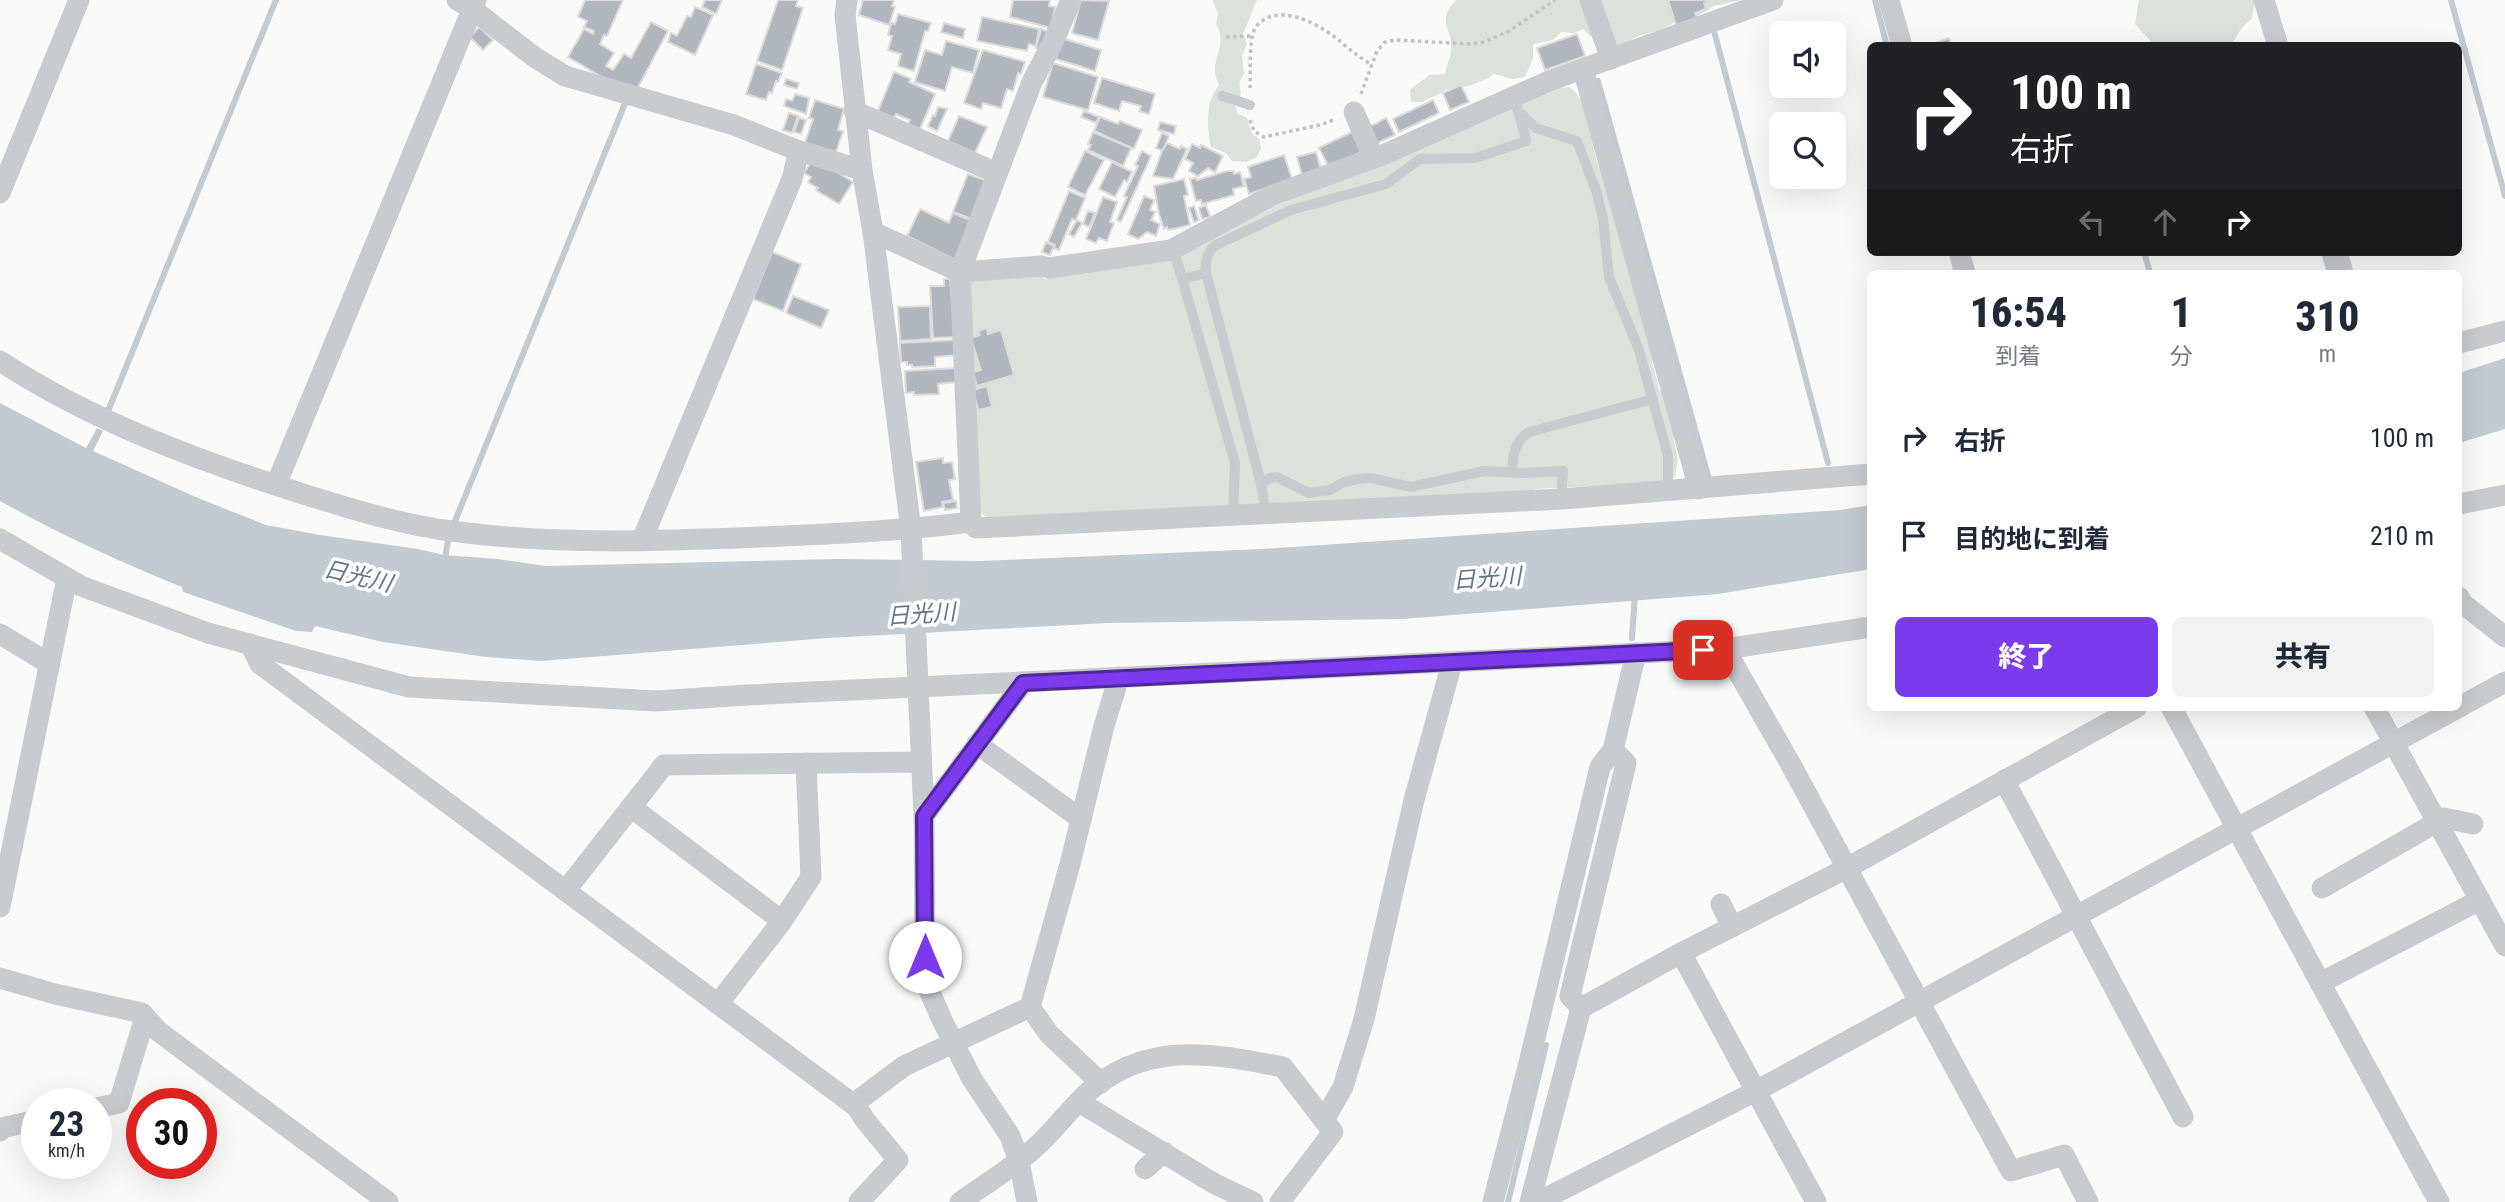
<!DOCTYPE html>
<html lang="ja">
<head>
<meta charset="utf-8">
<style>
	:root { --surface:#fff; --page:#f2f2f3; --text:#1f2937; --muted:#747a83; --accent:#7c3aed }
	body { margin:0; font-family:"Roboto Condensed","Noto Sans JP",sans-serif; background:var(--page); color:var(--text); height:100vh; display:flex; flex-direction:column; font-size:26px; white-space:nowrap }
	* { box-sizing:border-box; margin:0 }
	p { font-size:23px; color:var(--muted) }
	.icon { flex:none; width:38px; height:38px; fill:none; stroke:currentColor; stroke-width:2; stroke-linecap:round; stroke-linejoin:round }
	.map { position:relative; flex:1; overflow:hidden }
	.details { position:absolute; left:1867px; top:270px; width:595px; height:441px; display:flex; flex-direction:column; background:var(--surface); border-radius:10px; box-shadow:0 7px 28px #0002 }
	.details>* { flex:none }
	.top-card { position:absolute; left:1867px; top:42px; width:595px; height:214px; border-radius:10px; box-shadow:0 7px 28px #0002; background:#202124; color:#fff; overflow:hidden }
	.tools { position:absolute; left:1769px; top:21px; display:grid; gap:14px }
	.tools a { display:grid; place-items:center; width:77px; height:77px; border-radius:10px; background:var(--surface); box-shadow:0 7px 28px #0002; font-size:35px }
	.speed { position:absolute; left:21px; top:1088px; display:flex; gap:14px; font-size:35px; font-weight:700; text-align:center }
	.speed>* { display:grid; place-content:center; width:91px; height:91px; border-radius:50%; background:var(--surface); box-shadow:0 7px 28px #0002; line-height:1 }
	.speed small { font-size:18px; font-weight:400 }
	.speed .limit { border:10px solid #d22; background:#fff; color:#111 }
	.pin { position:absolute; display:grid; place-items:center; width:60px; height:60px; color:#fff; margin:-30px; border-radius:14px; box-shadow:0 4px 10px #0006 }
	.me { position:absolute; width:77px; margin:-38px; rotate:0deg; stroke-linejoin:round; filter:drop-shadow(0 0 5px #0008) }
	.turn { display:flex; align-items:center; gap:24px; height:147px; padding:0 28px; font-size:32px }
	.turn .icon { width:91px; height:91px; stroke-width:2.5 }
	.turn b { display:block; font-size:49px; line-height:60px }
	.lanes { display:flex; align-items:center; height:66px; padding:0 28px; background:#0003; justify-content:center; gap:35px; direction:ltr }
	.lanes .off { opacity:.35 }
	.eta { display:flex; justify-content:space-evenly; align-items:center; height:119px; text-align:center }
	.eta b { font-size:42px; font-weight:800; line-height:49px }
	.primary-button { display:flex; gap:14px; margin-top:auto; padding:14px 28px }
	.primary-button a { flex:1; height:80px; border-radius:10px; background:var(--accent); color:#fff; font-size:28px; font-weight:800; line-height:80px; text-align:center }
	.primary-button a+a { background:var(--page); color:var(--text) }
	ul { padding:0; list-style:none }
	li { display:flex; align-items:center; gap:21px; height:98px; padding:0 28px }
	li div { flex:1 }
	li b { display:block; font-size:26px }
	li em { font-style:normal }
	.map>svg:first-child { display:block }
</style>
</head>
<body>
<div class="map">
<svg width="2505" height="1202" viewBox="0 0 2505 1202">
	<rect width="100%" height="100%" fill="#fafaf8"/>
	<g fill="#dbe2d9">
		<path d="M1213,0H1257L1243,34L1247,45L1242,56L1244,73L1239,83L1241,94L1235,105L1238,114L1247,118L1252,134L1259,139L1261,148L1257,157L1247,162L1232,161L1226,153L1211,147C1207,126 1205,102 1219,85C1217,80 1214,73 1215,68C1217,50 1226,42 1216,24L1218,14Z"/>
		<path d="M1456,0H1741L1714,6L1689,21H1676C1663,32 1650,31 1636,37C1626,42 1636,39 1627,44C1614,52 1592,39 1583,29L1574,33L1561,32L1553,40L1533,44V59L1525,77L1512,79L1494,74C1482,83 1461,89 1446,89C1437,98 1431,95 1423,102H1411L1410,90L1429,75L1445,74C1446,67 1450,59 1451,52C1454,29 1435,22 1456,0Z"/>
		<polygon points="2139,0 2255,0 2252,18 2241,29 2231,45 2154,45 2135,24"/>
		<path d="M1569,87C1596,103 1585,164 1613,188L1658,358L1652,361L1659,390L1665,393L1678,429L1673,438L1678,458L1675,477L1658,483L1535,489L1533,491L987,518L979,511L966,278L1041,271L1044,279L1178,257L1277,205L1518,105L1547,89Z"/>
	</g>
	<g fill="#c2cbd1">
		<polygon points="2505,358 2505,429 2459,443 2459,373"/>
		<path d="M0,403L86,448L97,428L103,431L93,451L198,498L266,525L320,535L418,549L444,555L497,559L546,566L839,559L980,561L1261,549L1840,510L1871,505V569L1718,594L1403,619L1108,623L828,638L541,661L486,657L383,642L315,626L312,632L296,631L183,592L182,587C120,562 59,534 0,501Z"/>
	</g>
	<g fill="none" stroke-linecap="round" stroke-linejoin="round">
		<g stroke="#c2cbd1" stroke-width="6">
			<polyline points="1875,0 1887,46"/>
			<polyline points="2451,0 2505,196"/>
			<polyline points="1713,27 1828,463"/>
			<polyline points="1598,81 1709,479"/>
			<polyline points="2144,252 2150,273"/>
			<polyline points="2324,252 2330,273"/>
			<polyline points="106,416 276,0"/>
			<polyline points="453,526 626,101"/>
			<polyline points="444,563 449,536"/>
			<polyline points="1632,638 1635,595"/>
			<polyline points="1508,1202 1546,1045"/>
		</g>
	</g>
	<g fill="#b1b7bf" stroke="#dcdcda" stroke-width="2">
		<polygon points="585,0 623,0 607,36 604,35 600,44 614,53 606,66 613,70 624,54 631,58 651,22 668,31 637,89 607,80 568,57 584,29 593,34 594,31 584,27 587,21 578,17"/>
		<polygon points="705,0 722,0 716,14 702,7"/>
		<polygon points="778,0 798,0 796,6 803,8 782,70 757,61"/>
		<polygon points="863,0 894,0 892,6 895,7 889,25 859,15"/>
		<polygon points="1013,0 1050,0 1049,6 1055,7 1051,28 1010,17"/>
		<polygon points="1081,0 1109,1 1098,40 1072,33"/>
		<polygon points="1668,0 1709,0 1709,1 1704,3 1706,9 1695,13 1697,18 1676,25"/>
		<polygon points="695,7 713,15 695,55 668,42 671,33 677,36 687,16 691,17"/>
		<polygon points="898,14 931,23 928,31 925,31 914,71 898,66 901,54 888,50 892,36 888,35 891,23 895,24"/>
		<polygon points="982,17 1039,29 1036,46 1029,44 1027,51 977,41"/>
		<polygon points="944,23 965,29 963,38 941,32"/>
		<polygon points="479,27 493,40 483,50 470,37"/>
		<polygon points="1041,29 1048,32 1041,50 1036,48"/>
		<polygon points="1577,34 1585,56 1545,70 1537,48"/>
		<polygon points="1061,38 1101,50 1095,71 1056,59"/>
		<polygon points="1949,38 1952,46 1928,46"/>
		<polygon points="946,41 979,50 973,73 952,67 945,91 915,82 925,50 942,55"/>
		<polygon points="983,50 1025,62 1021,74 1018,73 1013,91 1007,89 1001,108 983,103 981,109 964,103"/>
		<polygon points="1053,63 1098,77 1088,110 1043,97"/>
		<polygon points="756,64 782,73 778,82 776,81 772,93 769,92 766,100 746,94"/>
		<polygon points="894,72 911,79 909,82 935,94 920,129 908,124 910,120 896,114 894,118 878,111"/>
		<polygon points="1102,78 1155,94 1149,114 1139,111 1141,106 1122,101 1119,111 1094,103"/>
		<polygon points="786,79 799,83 797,89 784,85"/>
		<polygon points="1461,85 1469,102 1450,110 1443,93"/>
		<polygon points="795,94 809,98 806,114 784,106 786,99 792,101"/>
		<polygon points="815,100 844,109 838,130 843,131 836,152 805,143 813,119 809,118"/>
		<polygon points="1433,100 1439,113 1399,132 1393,119"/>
		<polygon points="938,107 947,109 937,131 928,126 933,115 935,116"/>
		<polygon points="1084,111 1099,117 1096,123 1081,117"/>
		<polygon points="789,113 798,116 792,133 783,130"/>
		<polygon points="959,116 987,127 975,153 948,141"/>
		<polygon points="1100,117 1118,124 1120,121 1142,130 1134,149 1094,131"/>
		<polygon points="799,118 806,120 801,134 794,132"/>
		<polygon points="1386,118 1395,135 1377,143 1369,127"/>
		<polygon points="1160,122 1176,126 1174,134 1158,130"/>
		<polygon points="1093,132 1131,148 1123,166 1088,150 1091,145 1088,144"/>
		<polygon points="1352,132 1361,152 1329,167 1319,148"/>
		<polygon points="1162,133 1169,136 1163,151 1156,148"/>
		<polygon points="1167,143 1180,149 1181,146 1187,149 1173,179 1153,176 1162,151"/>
		<polygon points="1192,144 1200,148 1201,145 1223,156 1215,172 1208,168 1198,176 1189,171 1193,163 1185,159"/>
		<polygon points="1085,151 1104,160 1085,195 1068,187"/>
		<polygon points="1142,151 1151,156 1121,222 1117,220 1127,197 1124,196 1138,166 1135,165"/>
		<polygon points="1316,152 1321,170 1302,175 1297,157"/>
		<polygon points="1284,155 1292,179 1249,194 1244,179 1251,177 1248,167"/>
		<polygon points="812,161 830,168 853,182 839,204 816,190 818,188 808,182 811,177 804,173"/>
		<polygon points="1112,162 1132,172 1127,182 1124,180 1115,197 1099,189"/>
		<polygon points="1227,171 1233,171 1234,174 1240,172 1244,186 1233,189 1234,195 1202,204 1201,200 1196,201 1190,179 1196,178 1197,180"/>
		<polygon points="968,174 987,181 972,219 953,212"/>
		<polygon points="1184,179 1188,195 1184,196 1190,225 1168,230 1167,227 1164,229 1159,214 1154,186"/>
		<polygon points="1069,191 1085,198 1076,220 1072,219 1059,250 1054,248 1055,245 1048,242"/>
		<polygon points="1144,196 1154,200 1150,210 1155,212 1151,220 1160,224 1156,236 1147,232 1138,239 1128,234"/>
		<polygon points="1103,197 1117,202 1110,222 1114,223 1107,241 1099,238 1096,243 1086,239"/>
		<polygon points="1206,205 1210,217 1202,219 1199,208"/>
		<polygon points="1194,206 1199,220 1194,222 1189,208"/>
		<polygon points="920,209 949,223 953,213 972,221 956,260 907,236"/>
		<polygon points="1088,211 1095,213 1089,227 1083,224"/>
		<polygon points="1077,220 1082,223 1074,237 1069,234"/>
		<polygon points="1046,242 1054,246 1050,255 1042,252"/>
		<polygon points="772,252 801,264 783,311 753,299"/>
		<polygon points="944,279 950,279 955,337 933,338 930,286 944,286"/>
		<polygon points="793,296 829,310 821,328 786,313"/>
		<polygon points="930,306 931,339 900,341 898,307"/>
		<polygon points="987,328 988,334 1001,330 1014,375 977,386 973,372 981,370 971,338 980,335 978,331"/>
		<polygon points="955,340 956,355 935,357 935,366 912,367 912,365 907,365 907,362 901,362 900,343"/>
		<polygon points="956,368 957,382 938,384 939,394 914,395 914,392 906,393 905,371"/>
		<polygon points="987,386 992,407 978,410 973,390"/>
		<polygon points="943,458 943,463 952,462 955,479 949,480 953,500 942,502 943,507 924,511 916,462"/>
		<polygon points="956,501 957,508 945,510 943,503"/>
	</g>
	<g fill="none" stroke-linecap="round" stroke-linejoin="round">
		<g stroke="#c1c3c6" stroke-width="3.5" stroke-dasharray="3.5 3.5" stroke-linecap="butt">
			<polyline points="1226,37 1253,36"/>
			<path d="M1250,88C1251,70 1248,45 1255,28C1276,0 1318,23 1341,42C1351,51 1361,58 1372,65"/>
			<polyline points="1361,94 1377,51 1385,42 1396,40 1470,44 1484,42 1509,31 1555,0"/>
			<polyline points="1250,120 1254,131 1264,137 1320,125 1336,119"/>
		</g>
		<g stroke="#c8cbcf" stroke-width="10">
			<polyline points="1222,96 1250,105"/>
			<polyline points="1521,114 1536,128 1577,141 1597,193 1603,219 1609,277 1639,350 1668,456 1668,491"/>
			<polyline points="1171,250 1177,261 1235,463 1233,515"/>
			<polyline points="1182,279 1206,273"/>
			<path d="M1512,472C1513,456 1514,441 1529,432L1653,399"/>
			<polyline points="1261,484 1270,478 1277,477 1309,493 1330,490 1344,482 1358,479 1371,478 1411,487 1484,471 1523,473 1563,471 1561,499"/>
			<path d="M1266,513L1261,484L1206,273C1205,262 1206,255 1214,246L1291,210L1386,184L1420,159L1475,158L1526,141C1524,125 1516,112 1515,96"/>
		</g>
		<g stroke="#c8cbcf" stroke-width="21">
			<polyline points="457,0 471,8 533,56 565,76 734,125 799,151 862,170"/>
			<polyline points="847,0 845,15 862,170 873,232 911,530 924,816 925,957 928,988 943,1022 972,1079 1010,1136 1019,1161 1027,1202"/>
			<polyline points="1590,0 1611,59"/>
			<polyline points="1889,0 1902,46"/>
			<polyline points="2264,0 2278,46"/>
			<polyline points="1583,69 1699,489"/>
			<polyline points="854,111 997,173"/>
			<polyline points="1354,112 1374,158"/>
			<polyline points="0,193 79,0"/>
			<polyline points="873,232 960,272 1042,266 1049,268 1171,250 1273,195 1385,154 1549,81 1773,0"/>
			<polyline points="1959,252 1965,273"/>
			<polyline points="2337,252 2343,273"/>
			<polyline points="2459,343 2505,331"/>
			<path d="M0,361C92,421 196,460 300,493C351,509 405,526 459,532C558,545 660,541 760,537C831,534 901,531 971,522L976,528L1562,499L1871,474"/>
			<polyline points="276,485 476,0"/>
			<polyline points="2459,504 2505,495"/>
			<polyline points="971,522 960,272 1032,82 1053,42 1071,0"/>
			<polyline points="0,539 81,586 208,633 409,687 656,701 747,695 1725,649 1871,627"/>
			<polyline points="642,540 792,179 799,151"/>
			<polyline points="2459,597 2462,603 2505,637"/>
			<polyline points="0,634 48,663"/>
			<polyline points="250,644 260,664 857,1107"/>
			<polyline points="1725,649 1790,763 2011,1171 2064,1155 2088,1202"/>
			<polyline points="2171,707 2439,1202"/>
			<polyline points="2374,707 2505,946"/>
			<polyline points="977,744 1081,819"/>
			<polyline points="2004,780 2183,1117"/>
			<polyline points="631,807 782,921"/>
			<polyline points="924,816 1023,683"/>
			<polyline points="2322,888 2444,818 2473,824"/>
			<polyline points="566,890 664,765 921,762"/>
			<polyline points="1721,904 1732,927"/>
			<polyline points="0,907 67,578"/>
			<polyline points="1681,953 1816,1202"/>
			<polyline points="0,978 55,994 142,1013 158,1031 388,1202"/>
			<polyline points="2320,983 2480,900"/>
			<polyline points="718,1004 782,921 811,877 806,763"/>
			<polyline points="1030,1007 1049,1034 1101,1083"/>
			<polyline points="1581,1008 1570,996 1626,763 1613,750"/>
			<polyline points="1079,1102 1215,1184 1253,1202"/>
			<polyline points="96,1108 119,1103 145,1017"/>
			<polyline points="1324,1120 1343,1087 1364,1019 1414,800 1452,663"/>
			<polyline points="0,1131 1,1128 37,1120"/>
			<polyline points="1145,1169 1164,1152"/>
			<polyline points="859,1202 898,1160 865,1120 857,1107 860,1099 904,1066 1030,1007 1070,864 1104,726 1119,677"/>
			<path d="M960,1202C983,1186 1008,1170 1030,1152C1051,1135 1066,1113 1086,1094C1145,1040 1211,1053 1283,1067L1333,1132L1280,1202"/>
			<polyline points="1493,1202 1529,1063 1600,767 1613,750 1636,653"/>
			<polyline points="1530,1202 1581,1008 1681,953 1847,868 2137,707"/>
			<polyline points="1538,1202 1756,1091 2505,682"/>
		</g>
	</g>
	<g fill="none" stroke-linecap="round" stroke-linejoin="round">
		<g stroke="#51269a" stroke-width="18">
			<polyline id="route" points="925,957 924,816 1023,683 1703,650"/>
		</g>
		<use href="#route" stroke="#7c3aed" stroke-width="12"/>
	</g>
	<g text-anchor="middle" stroke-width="7" stroke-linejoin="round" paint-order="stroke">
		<g font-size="23" font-style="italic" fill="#637784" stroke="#fff">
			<text transform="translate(358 576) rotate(13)" y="8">日光川</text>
			<text transform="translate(1487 578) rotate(-4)" y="8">日光川</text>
			<text transform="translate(921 614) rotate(-4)" y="8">日光川</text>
		</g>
	</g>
</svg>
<div class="tools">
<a><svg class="icon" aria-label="sound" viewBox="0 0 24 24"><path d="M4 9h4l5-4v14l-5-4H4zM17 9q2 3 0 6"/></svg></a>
<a><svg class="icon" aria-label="search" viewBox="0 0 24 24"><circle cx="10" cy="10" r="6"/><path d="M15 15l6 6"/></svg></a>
</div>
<div class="speed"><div>23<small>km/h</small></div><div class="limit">30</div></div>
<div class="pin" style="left:1703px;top:650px;background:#d93025"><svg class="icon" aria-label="arrive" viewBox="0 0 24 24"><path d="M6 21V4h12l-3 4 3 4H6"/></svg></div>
<svg class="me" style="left:925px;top:957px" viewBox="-20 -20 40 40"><circle r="19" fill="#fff"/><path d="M0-13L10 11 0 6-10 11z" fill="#7c3aed"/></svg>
<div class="top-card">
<div class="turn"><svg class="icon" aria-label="right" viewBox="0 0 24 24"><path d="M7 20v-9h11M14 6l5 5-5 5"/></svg><div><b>100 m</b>右折</div></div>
<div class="lanes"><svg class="icon off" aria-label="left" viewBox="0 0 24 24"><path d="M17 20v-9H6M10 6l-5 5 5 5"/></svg><svg class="icon off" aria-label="ahead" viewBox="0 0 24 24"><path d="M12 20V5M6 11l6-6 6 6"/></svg><svg class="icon" aria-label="right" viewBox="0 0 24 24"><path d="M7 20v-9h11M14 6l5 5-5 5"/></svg></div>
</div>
<section class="details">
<div class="eta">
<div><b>16:54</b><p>到着</p></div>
<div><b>1</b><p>分</p></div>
<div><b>310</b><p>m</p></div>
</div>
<ul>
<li><svg class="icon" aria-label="right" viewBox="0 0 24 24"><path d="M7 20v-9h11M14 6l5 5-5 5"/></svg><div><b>右折</b></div><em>100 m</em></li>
<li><svg class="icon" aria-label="arrive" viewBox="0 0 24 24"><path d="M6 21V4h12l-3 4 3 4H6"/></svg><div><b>目的地に到着</b></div><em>210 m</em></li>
</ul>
<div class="primary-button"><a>終了</a><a>共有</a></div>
</section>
</div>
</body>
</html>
